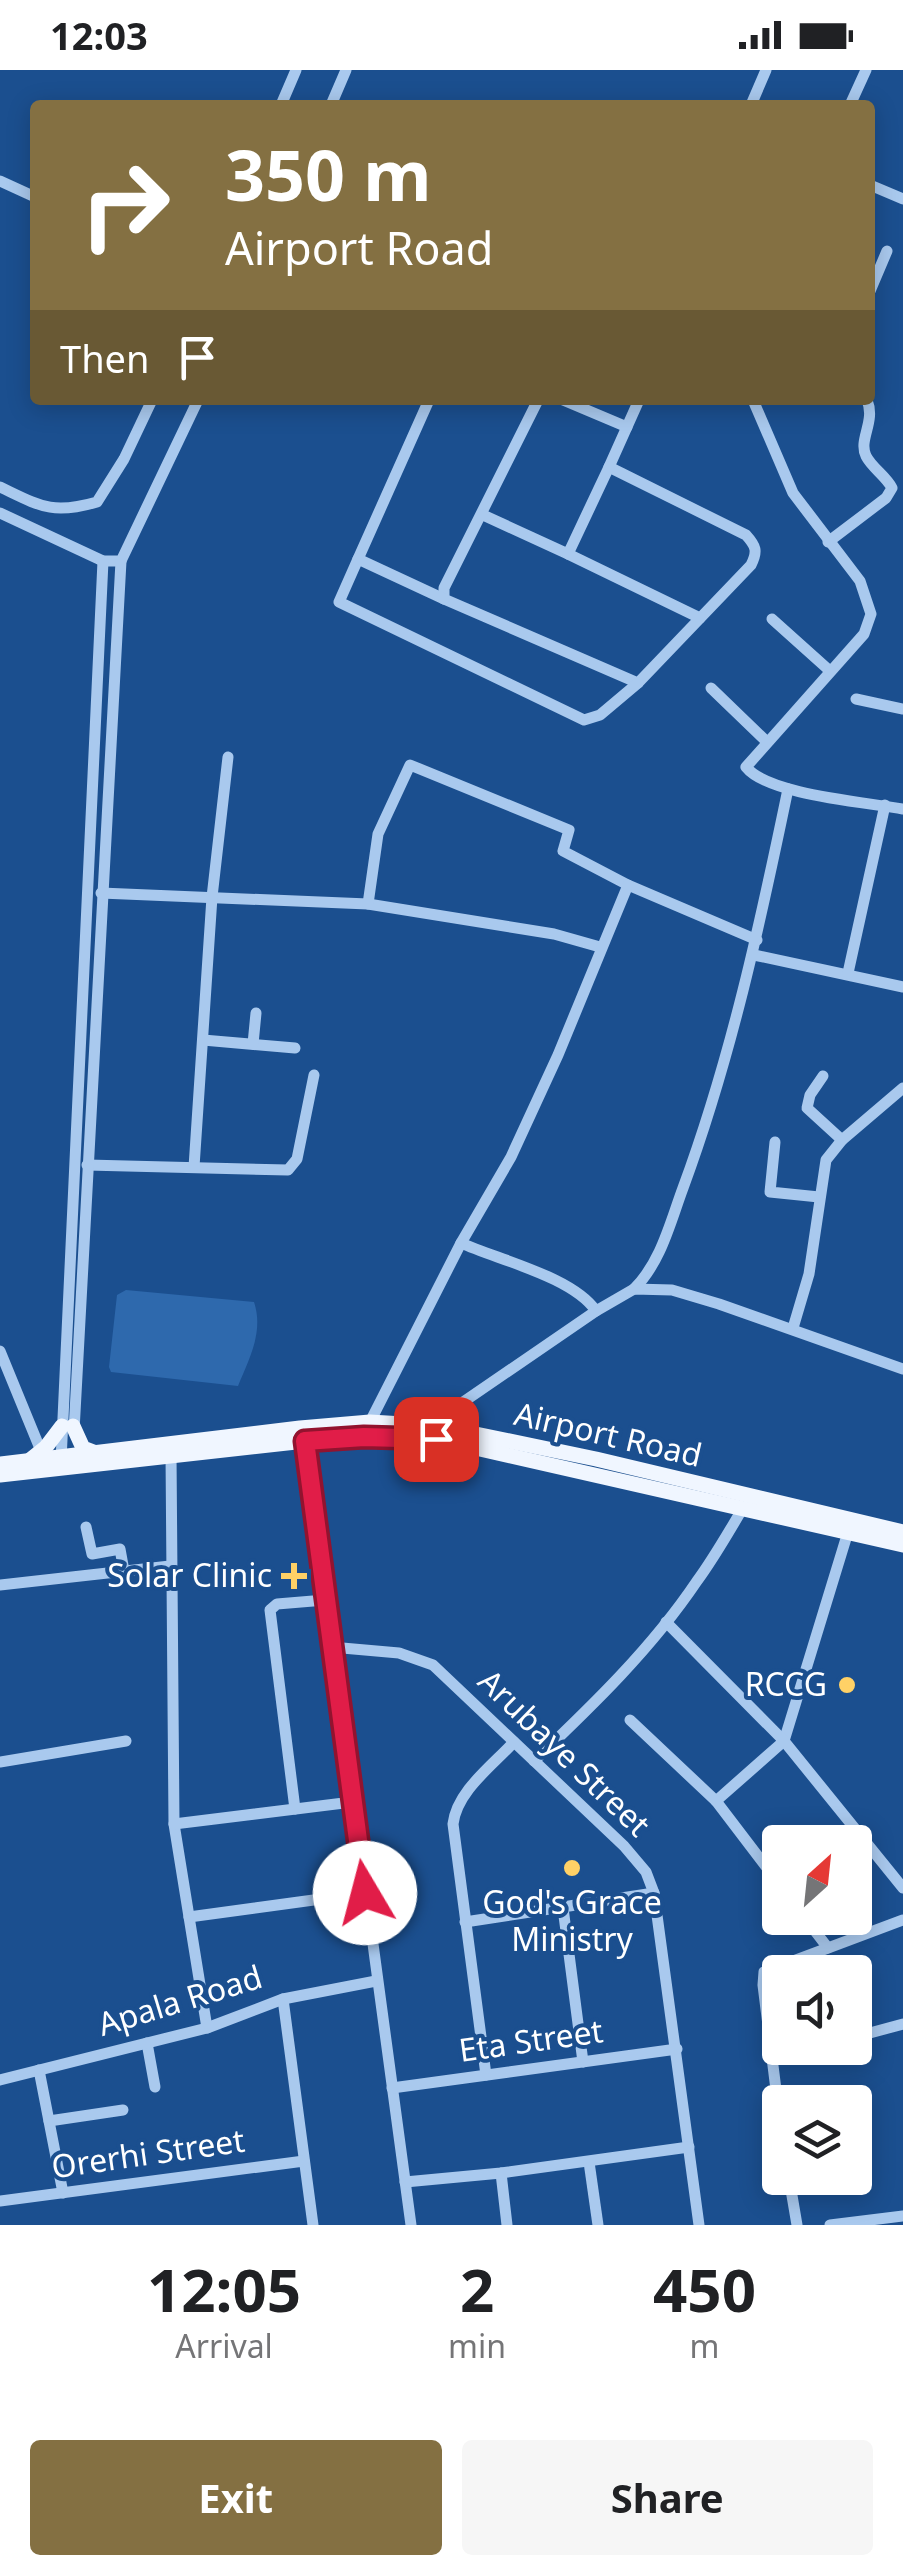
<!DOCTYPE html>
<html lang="en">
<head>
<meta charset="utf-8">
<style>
	:root { --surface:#fff; --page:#f6f6f6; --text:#202124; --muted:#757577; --accent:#847042 }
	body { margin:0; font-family:"Noto Sans",sans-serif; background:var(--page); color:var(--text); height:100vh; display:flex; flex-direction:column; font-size:38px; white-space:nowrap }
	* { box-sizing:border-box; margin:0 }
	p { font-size:32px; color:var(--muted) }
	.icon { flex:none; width:55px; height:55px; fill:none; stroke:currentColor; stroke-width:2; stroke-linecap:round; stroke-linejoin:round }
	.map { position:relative; height:2155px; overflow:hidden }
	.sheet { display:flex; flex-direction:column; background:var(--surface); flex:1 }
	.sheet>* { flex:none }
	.banner { position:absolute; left:30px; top:30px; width:845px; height:305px; border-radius:10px; box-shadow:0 5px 25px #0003; background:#847042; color:#fff; overflow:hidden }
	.needle { width:65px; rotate:27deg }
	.fabs { position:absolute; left:762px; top:1755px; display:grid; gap:20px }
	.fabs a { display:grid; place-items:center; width:110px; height:110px; border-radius:10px; background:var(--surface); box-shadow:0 5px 25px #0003; font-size:50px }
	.pin { position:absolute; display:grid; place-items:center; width:85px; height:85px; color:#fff; margin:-42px; border-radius:20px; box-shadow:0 5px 15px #0006 }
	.me { position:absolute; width:110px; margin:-55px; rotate:352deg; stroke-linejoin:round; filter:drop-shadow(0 0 8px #0008) }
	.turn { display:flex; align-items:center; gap:35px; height:210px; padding:0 30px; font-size:45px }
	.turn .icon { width:130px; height:130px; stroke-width:2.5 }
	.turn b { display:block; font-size:70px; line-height:85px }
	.then { display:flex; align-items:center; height:95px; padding:0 30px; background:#0003; gap:20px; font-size:38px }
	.eta { display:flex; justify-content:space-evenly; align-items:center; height:170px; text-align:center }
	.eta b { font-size:60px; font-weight:700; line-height:70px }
	.button { display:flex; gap:20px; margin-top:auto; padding:20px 30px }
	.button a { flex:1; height:115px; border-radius:10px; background:var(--accent); color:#fff; font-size:40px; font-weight:700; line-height:115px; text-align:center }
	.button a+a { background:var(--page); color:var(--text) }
	.status { display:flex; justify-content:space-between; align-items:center; height:70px; padding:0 50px; background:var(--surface); direction:ltr }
	.status svg { height:28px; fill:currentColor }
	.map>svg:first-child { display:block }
</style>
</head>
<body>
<div class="status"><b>12:03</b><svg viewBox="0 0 49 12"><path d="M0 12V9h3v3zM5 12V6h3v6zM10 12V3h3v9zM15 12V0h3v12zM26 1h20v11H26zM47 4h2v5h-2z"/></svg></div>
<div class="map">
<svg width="903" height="2155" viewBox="0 0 903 2155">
	<rect width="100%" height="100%" fill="#1b4f8f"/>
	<path fill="#2e69ad" d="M126,1220L254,1232C264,1262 249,1289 238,1316L111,1302L109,1297L117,1225Z"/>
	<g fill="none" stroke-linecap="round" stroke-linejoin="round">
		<g stroke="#a9c9ee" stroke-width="11">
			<polyline points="281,35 296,0"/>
			<polyline points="331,35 346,0"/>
			<polyline points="751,35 766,0"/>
			<polyline points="850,35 866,0"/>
			<polyline points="0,111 35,127"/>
			<polyline points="870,115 903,129"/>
			<polyline points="870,221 887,181"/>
			<path d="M538,330L444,518V529L638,613L751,495C758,481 756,476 746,465L609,397L639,330"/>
			<polyline points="563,330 627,357"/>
			<path d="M753,330L793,423L860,511L871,544L864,564L746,697C768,725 866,732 903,739"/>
			<path d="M0,417C40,436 52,445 97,432L124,389L152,330"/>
			<polyline points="0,443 103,491 121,491 198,330"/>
			<polyline points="483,445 568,484 609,397"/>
			<path d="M828,472L886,428L892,418C886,406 872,398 866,386C858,369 876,352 867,330"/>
			<polyline points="568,484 700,548"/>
			<polyline points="358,489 429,330"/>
			<polyline points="444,529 358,489 339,532 584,650 600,645 638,613"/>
			<polyline points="772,549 830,601"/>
			<polyline points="711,618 766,671"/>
			<polyline points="856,629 903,639"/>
			<polyline points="101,823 368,834 554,864 600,877"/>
			<polyline points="368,834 378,764 410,695 569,760 563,781 628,815 757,870"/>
			<polyline points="754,885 903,917"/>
			<polyline points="848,903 885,735"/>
			<polyline points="203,970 295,978"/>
			<polyline points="253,974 256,943"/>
			<polyline points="823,1006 810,1025 807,1038 842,1070"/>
			<polyline points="775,1072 770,1122 819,1127"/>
			<polyline points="87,1095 288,1100 297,1089 314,1005"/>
			<polyline points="194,1097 212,827 228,687"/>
			<path d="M461,1173C499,1190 573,1207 596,1241"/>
			<path d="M634,1219C661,1192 670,1153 683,1118C731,988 760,854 788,719"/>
			<polyline points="793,1258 809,1204 826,1090 842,1070 903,1018"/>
			<polyline points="0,1281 41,1381"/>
			<polyline points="370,1352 461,1173 511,1087 558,985 628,815"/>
			<polyline points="437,1356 453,1339 596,1241 634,1219 672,1220 719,1234 903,1299"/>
			<polyline points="74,1361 121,491"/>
			<polyline points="305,1371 411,2155"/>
			<polyline points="171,1384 174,1754 207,1958"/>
			<polyline points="61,1391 103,491"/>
			<polyline points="86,1457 92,1484 120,1479 124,1501"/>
			<polyline points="848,1462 784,1671 903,1818"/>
			<polyline points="0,1515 170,1496"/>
			<polyline points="666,1552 784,1671 716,1731"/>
			<polyline points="331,1577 399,1583 433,1595 624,1776 646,1802 654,1823 699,2155"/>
			<polyline points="630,1650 716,1731 780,1815"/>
			<path d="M534,1691C592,1636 652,1578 697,1511C714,1488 728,1463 743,1438"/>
			<polyline points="0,1692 126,1671"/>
			<polyline points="295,1739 270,1540 277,1534 325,1530"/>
			<polyline points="174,1754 352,1732"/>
			<polyline points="563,1838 583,1992"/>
			<polyline points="189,1847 365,1823"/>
			<polyline points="805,1848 828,1878"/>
			<polyline points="465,1852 654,1823"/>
			<polyline points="283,1929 313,2155"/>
			<polyline points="855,1967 903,1954"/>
			<polyline points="147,1973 155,2017"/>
			<polyline points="773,1990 818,1978"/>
			<polyline points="39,2000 63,2123"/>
			<path d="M486,2005L453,1754C457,1721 492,1696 514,1672"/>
			<polyline points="0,2010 207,1958 283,1929 376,1911"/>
			<polyline points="392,2018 677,1979"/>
			<polyline points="49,2051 123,2040"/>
			<polyline points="780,2052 763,1915 764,1902 903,1850"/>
			<polyline points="589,2092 598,2155"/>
			<polyline points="501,2103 507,2155"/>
			<polyline points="789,2108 797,2155"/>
			<polyline points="405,2112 501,2103 689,2077"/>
			<polyline points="0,2131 304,2091"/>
			<polyline points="830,2155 903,2146"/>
		</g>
		<g stroke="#f0f6ff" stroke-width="15">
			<polyline points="73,1356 83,1378 96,1383"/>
			<polyline points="31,1389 46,1377 62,1356"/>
			<polyline points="0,1394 300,1358 370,1352 437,1356 596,1389 903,1462"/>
			<polyline points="0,1405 305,1371 364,1367 436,1369 903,1475"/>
		</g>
	</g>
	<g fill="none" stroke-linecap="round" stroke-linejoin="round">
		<g stroke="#92132f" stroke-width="25">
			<polyline id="route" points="365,1823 305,1371 364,1367 436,1369"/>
		</g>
		<use href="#route" stroke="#e11d48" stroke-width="18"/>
	</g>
	<g fill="#ffd166" stroke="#1b4f8f" stroke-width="4">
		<path d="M289 1491h10v10h10v10h-10v10h-10v-10h-10v-10h10z"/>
		<circle cx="847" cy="1615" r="10"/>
		<circle cx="572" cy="1798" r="10"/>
	</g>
	<g text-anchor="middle" stroke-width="8" stroke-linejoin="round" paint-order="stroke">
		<g font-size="32" fill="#fff" stroke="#1b4f8f">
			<text transform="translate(608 1365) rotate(13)" y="11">Airport Road</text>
			<text transform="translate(564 1683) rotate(44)" y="11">Arubaye Street</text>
			<text transform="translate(180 1931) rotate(-17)" y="11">Apala Road</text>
			<text transform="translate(531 1971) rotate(-8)" y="11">Eta Street</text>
			<text transform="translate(148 2084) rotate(-8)" y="11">Orerhi Street</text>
		</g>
		<g font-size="32" fill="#fff" stroke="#1b4f8f" text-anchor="end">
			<text x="272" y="1517">Solar Clinic</text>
			<text x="827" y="1626">RCCG</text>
			<text x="572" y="1844" text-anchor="middle">God's Grace<tspan x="572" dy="37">Ministry</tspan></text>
		</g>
	</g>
</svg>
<div class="fabs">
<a><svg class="needle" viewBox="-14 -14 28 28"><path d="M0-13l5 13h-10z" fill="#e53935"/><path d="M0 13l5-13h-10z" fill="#757577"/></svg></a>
<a><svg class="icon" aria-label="sound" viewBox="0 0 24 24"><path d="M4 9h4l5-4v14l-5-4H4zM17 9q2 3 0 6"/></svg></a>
<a><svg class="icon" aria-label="layers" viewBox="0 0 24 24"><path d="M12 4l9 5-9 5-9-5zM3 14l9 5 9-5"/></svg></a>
</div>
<div class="pin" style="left:436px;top:1369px;background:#d93025"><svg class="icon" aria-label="arrive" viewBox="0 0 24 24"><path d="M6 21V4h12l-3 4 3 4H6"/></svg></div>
<svg class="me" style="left:365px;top:1823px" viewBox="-20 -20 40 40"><circle r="19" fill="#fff"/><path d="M0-13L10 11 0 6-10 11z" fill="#e11d48"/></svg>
<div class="banner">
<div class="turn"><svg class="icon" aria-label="right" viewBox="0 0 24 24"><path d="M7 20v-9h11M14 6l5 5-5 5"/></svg><div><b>350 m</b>Airport Road</div></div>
<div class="then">Then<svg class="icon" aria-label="arrive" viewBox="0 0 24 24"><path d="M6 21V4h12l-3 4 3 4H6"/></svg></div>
</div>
</div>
<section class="sheet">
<div class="eta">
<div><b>12:05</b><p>Arrival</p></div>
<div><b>2</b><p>min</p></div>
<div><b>450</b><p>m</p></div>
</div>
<div class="button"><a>Exit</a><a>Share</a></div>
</section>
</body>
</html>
